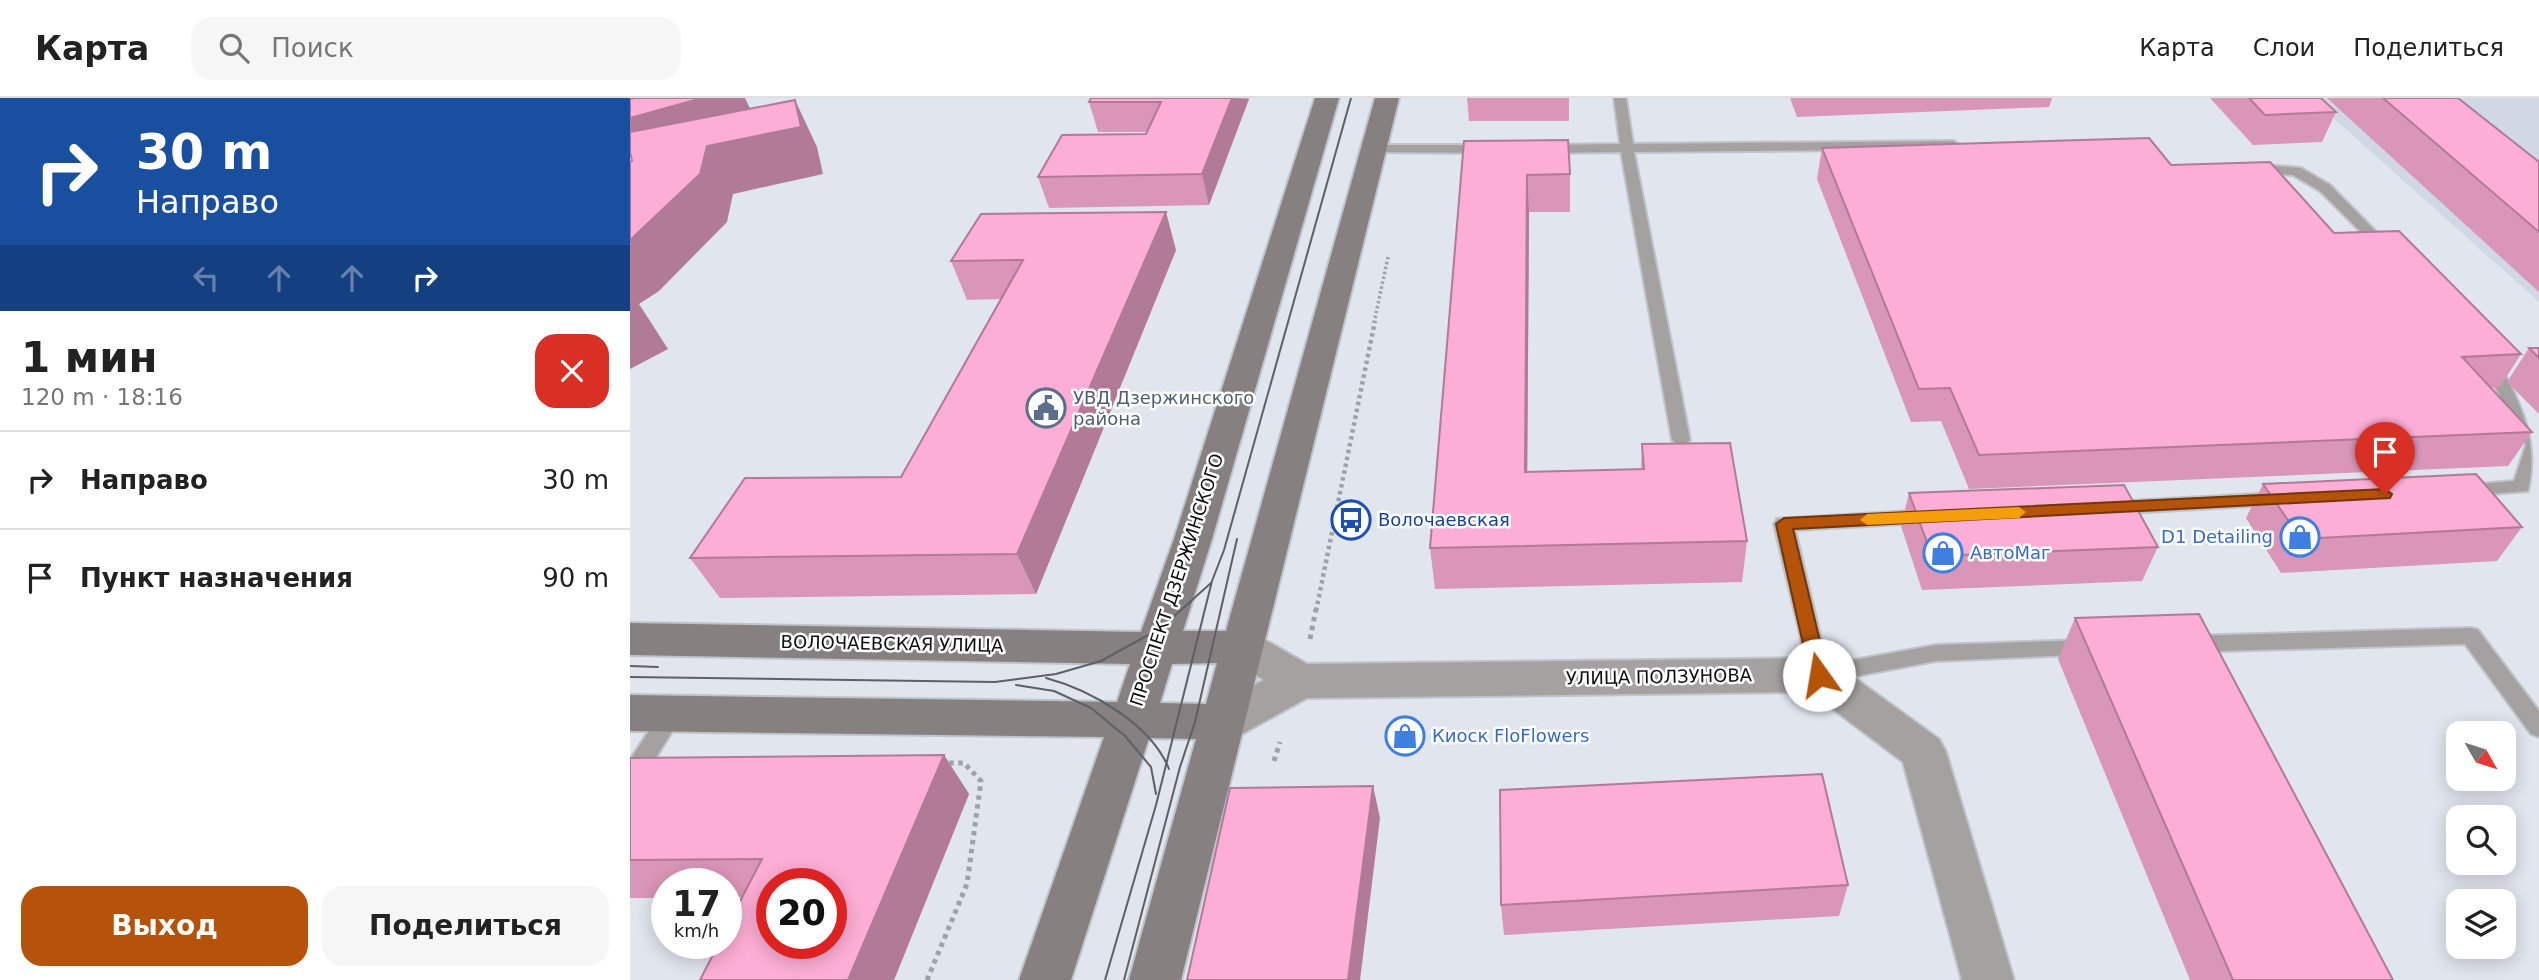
<!DOCTYPE html>
<html lang="ru">
<head>
<meta charset="utf-8">
<style>
	:root { --surface:#fff; --page:#f6f6f6; --text:#222; --muted:#767676; --line:#e0e0e0; --accent:#b45309 }
	body { margin:0; font-family:"DejaVu Sans",sans-serif; background:var(--page); color:var(--text); height:100vh; display:flex; flex-direction:column; font-size:26px; white-space:nowrap }
	* { box-sizing:border-box; margin:0 }
	p { font-size:23px; color:var(--muted) }
	.icon { flex:none; width:38px; height:38px; fill:none; stroke:currentColor; stroke-width:2; stroke-linecap:round; stroke-linejoin:round }
	.map { position:relative; flex:1; overflow:hidden }
	.sheet { display:flex; flex-direction:column; background:var(--surface); width:630px }
	.sheet>* { flex:none }
	.banner { background:#1a4fa0; color:#fff; overflow:hidden }
	.needle { width:46px; rotate:129deg }
	.buttons { position:absolute; left:1816px; top:623px; display:grid; gap:14px }
	.buttons a { display:grid; place-items:center; width:70px; height:70px; border-radius:14px; background:var(--surface); box-shadow:0 4px 18px #0003; font-size:35px }
	.speed { position:absolute; left:21px; top:770px; display:flex; gap:14px; font-size:35px; font-weight:700; text-align:center }
	.speed>* { display:grid; place-content:center; width:91px; height:91px; border-radius:50%; background:var(--surface); box-shadow:0 4px 18px #0003; line-height:1 }
	.speed small { font-size:18px; font-weight:400 }
	.speed .limit { border:10px solid #d22; background:#fff; color:#111 }
	.pin { position:absolute; display:grid; place-items:center; width:60px; height:60px; color:#fff; margin:-72px -30px; border-radius:50% 50% 50% 0; rotate:-45deg; box-shadow:0 0 7px #0007 }
	.pin .icon { rotate:45deg }
	.me { position:absolute; width:77px; margin:-38px; rotate:347deg; stroke-linejoin:round; filter:drop-shadow(0 0 5px #0008) }
	.turn { display:flex; align-items:center; gap:24px; height:147px; padding:0 21px; font-size:32px }
	.turn .icon { width:91px; height:91px; stroke-width:2.5 }
	.turn b { display:block; font-size:49px; line-height:60px }
	.lanes { display:flex; align-items:center; height:66px; padding:0 21px; background:#0003; justify-content:center; gap:35px; direction:ltr }
	.lanes .off { opacity:.35 }
	.round { display:grid; place-items:center; flex:none; width:74px; height:74px; border-radius:21px; background:var(--page) }
	.summary { display:flex; align-items:center; justify-content:space-between; height:119px; padding:0 21px }
	h1 { font-size:42px; font-weight:700; line-height:52px }
	.action { display:flex; gap:14px; margin-top:auto; padding:14px 21px }
	.action a { flex:1; height:80px; border-radius:21px; background:var(--accent); color:#fff; font-size:28px; font-weight:700; line-height:80px; text-align:center }
	.action a+a { background:var(--page); color:var(--text) }
	ul { padding:0; list-style:none }
	li { display:flex; align-items:center; gap:21px; height:98px; padding:0 21px; border-top:2px solid var(--line) }
	li div { flex:1 }
	li b { display:block; font-size:26px }
	li em { font-style:normal }
	header { display:flex; align-items:center; gap:42px; box-sizing:border-box; height:98px; padding:0 35px; background:var(--surface); border-bottom:2px solid var(--line) }
	header strong { font-size:33px }
	nav { display:flex; gap:38px; margin-inline-start:auto; font-size:24px }
	.search { width:490px; height:63px; background:var(--page); display:flex; align-items:center; gap:18px; box-sizing:border-box; padding:0 24px; border-radius:21px; color:var(--muted); font-size:26px }
	main { display:flex; flex:1; min-height:0 }
	.map>svg:first-child { display:block }
</style>
</head>
<body>
<header>
<strong>Карта</strong>
<div class="search"><svg class="icon" aria-label="search" viewBox="0 0 24 24"><circle cx="10" cy="10" r="6"/><path d="M15 15l6 6"/></svg>Поиск</div>
<nav><a>Карта</a><a>Слои</a><a>Поделиться</a></nav>
</header>
<main>
<section class="sheet">
<div class="banner">
<div class="turn"><svg class="icon" aria-label="right" viewBox="0 0 24 24"><path d="M7 20v-9h11M14 6l5 5-5 5"/></svg><div><b>30 m</b>Направо</div></div>
<div class="lanes"><svg class="icon off" aria-label="left" viewBox="0 0 24 24"><path d="M17 20v-9H6M10 6l-5 5 5 5"/></svg><svg class="icon off" aria-label="ahead" viewBox="0 0 24 24"><path d="M12 20V5M6 11l6-6 6 6"/></svg><svg class="icon off" aria-label="ahead" viewBox="0 0 24 24"><path d="M12 20V5M6 11l6-6 6 6"/></svg><svg class="icon" aria-label="right" viewBox="0 0 24 24"><path d="M7 20v-9h11M14 6l5 5-5 5"/></svg></div>
</div>
<div class="summary"><div><h1>1 мин</h1><p>120 m · 18:16</p></div><a class="round" style="background:#d93025;color:#fff"><svg class="icon" aria-label="close" viewBox="0 0 24 24"><path d="M6 6l12 12M18 6L6 18"/></svg></a></div>
<ul>
<li><svg class="icon" aria-label="right" viewBox="0 0 24 24"><path d="M7 20v-9h11M14 6l5 5-5 5"/></svg><div><b>Направо</b></div><em>30 m</em></li>
<li><svg class="icon" aria-label="arrive" viewBox="0 0 24 24"><path d="M6 21V4h12l-3 4 3 4H6"/></svg><div><b>Пункт назначения</b></div><em>90 m</em></li>
</ul>
<div class="action"><a>Выход</a><a>Поделиться</a></div>
</section>
<div class="map">
<svg width="1909" height="882" viewBox="0 0 1909 882">
	<rect width="100%" height="100%" fill="#e1e5ed"/>
	<polygon fill="#d0d8e6" points="1681,0 1909,0 1909,204"/>
	<g fill="none" stroke-linecap="round" stroke-linejoin="round">
		<g stroke="#bfc3ca" stroke-width="4">
			<g id="lane">
				<polygon points="984,0 996,0 1003,46 1323,43 1330,47 1323,51 1004,54 1060,342 1051,348 1042,342 991,54 915,55 908,51 915,47 990,46"/>
				<polygon points="744,47 857,47 864,51 857,55 739,54 737,51"/>
				<polygon points="1622,66 1671,70 1700,87 1764,152 1757,156 1752,155 1690,93 1663,77 1617,73 1617,67"/>
				<path d="M1860,259L1868,264C1892,307 1909,345 1898,393L1833,398L1826,396L1824,392L1826,388L1884,383L1896,347L1852,264Z"/>
				<polygon points="1649,395 1656,396 1658,401 1656,406 1480,416 1473,415 1471,410 1473,405 1480,404"/>
				<polygon points="1300,412 1307,414 1309,419 1307,424 1165,432 1197,567 1306,547 1458,542 1465,544 1468,550 1465,556 1306,563 1189,585 1181,583 1144,426 1147,421"/>
				<polygon points="1841,530 1848,532 1909,613 1909,639 1901,636 1835,546 1558,554 1551,552 1548,546 1551,540 1558,538"/>
				<polygon points="42,607 50,610 53,616 8,688 0,691 0,662 34,610"/>
			</g>
		</g>
		<g stroke="#bfc3ca" stroke-width="4">
			<polygon id="street" points="613,533 628,538 677,566 1189,560 1204,565 1309,641 1316,654 1384,882 1332,882 1273,664 1180,594 677,600 610,637 594,642 578,637 572,624 578,611 634,582 598,560 592,549 598,538"/>
		</g>
		<g stroke="#bfc3ca" stroke-width="4">
			<path id="secondary" d="M685,0H709L582,441L553,533H596L745,0H769L551,882H499L566,641L519,640L441,882H389L474,639L0,633V597L487,604L500,566L0,557V525L511,534L544,441ZM587,565L576,606L530,605L542,566Z"/>
		</g>
		<polyline stroke="#9ea2a8" stroke-width="3.5" stroke-dasharray="2.5 2.5" stroke-linecap="butt" points="744,225 758,159"/>
		<polyline stroke="#9ea2a8" stroke-width="4.5" stroke-dasharray="3.5 3.5" stroke-linecap="butt" points="686,513 745,223"/>
		<g stroke="#9ea2a8" stroke-width="5" stroke-dasharray="4.5 4.5" stroke-linecap="butt">
			<polyline points="680,541 686,511"/>
			<polyline points="644,663 650,644"/>
			<polyline points="297,882 337,786 351,683 334,665 315,665"/>
		</g>
		<use href="#lane" fill="#a5a1a1" fill-rule="evenodd"/>
		<use href="#street" fill="#a5a1a1" fill-rule="evenodd"/>
		<use href="#secondary" fill="#868080" fill-rule="evenodd"/>
		<g stroke="#5d6064" stroke-width="2">
			<polyline points="0,568 28,569"/>
			<polyline points="0,579 365,584 426,576 471,563 531,530 581,485"/>
			<path d="M416,580C461,592 521,626 539,671"/>
			<polyline points="386,587 424,593 461,610 495,638 521,669 526,696"/>
			<polyline points="475,882 526,707 582,483 594,452 721,0"/>
			<polyline points="494,882 550,669 565,624 607,441"/>
		</g>
	</g>
	<g fill="#da96b8">
		<polygon points="619,0 579,107 419,110 408,79 516,36 517,34 468,34 459,4"/>
		<polygon points="837,0 939,0 939,23 839,23"/>
		<polygon points="1160,0 1422,0 1419,9 1167,19"/>
		<polygon points="1580,0 1691,0 1706,14 1692,44 1623,47"/>
		<polygon points="1697,0 1828,0 1909,64 1909,194"/>
		<polygon points="834,43 940,76 940,114 899,114 897,374 1011,371 1012,346 1117,443 1112,484 805,491 800,450"/>
		<polygon points="1192,50 1541,67 1704,135 1891,256 1870,289 1861,290 1902,334 1878,368 1339,391 1311,323 1281,324 1187,81"/>
		<polygon points="546,152 406,496 90,500 60,460 271,379 371,201 337,202 321,163"/>
		<polygon points="1899,250 1909,250 1909,316 1877,284"/>
		<polygon points="1633,386 1892,429 1867,463 1651,475 1616,420"/>
		<polygon points="1279,395 1528,449 1512,483 1292,492 1271,428"/>
		<polygon points="1445,520 1763,882 1560,882 1428,561"/>
		<polygon points="314,657 339,696 264,882 70,882 113,799 96,799 96,786 37,786 37,800 0,800 0,660"/>
		<polygon points="1218,787 1209,818 874,837 871,807"/>
	</g>
	<g fill="#b17a96">
		<polygon points="72,0 115,0 124,19 0,56 0,20"/>
		<polygon points="602,0 619,1 579,107 572,76"/>
		<polygon points="165,2 187,49 193,76 103,96 97,124 29,193 9,206 38,251 0,271 0,142 77,48"/>
		<polygon points="897,77 899,114 897,414 895,374"/>
		<polygon points="536,114 546,152 406,496 387,456"/>
		<polygon points="314,657 339,696 264,882 218,882"/>
		<polygon points="743,688 750,720 730,882 718,882"/>
	</g>
	<g fill="#fdaed6" stroke="#b17a96" stroke-width="2" fill-rule="evenodd">
		<polygon points="5,0 72,0 0,20 0,1"/>
		<polygon points="461,0 602,0 572,76 408,79 432,37 516,36 531,4 459,4"/>
		<polygon points="1619,0 1691,0 1706,14 1635,17"/>
		<polygon points="1753,0 1828,0 1909,64 1909,134"/>
		<polygon points="165,2 171,29 77,48 70,76 0,142 0,64 2,63 0,54 0,34"/>
		<polygon points="1519,40 1541,67 1640,64 1704,135 1769,133 1891,256 1832,259 1902,334 1349,357 1320,290 1289,291 1192,50"/>
		<polygon points="938,42 940,76 897,77 895,374 1014,371 1012,346 1100,345 1117,443 800,450 834,43"/>
		<polygon points="536,114 387,456 60,460 115,380 271,379 393,162 321,163 351,116"/>
		<polygon points="1899,250 1909,250 1909,260"/>
		<polygon points="1846,376 1892,429 1671,441 1633,386"/>
		<polygon points="1494,387 1528,449 1302,458 1279,395"/>
		<polygon points="1569,516 1763,882 1603,882 1445,520"/>
		<path d="M314,657L218,882H70L89,845H96V830L132,761L0,762V660ZM142,786H201V845H142Z"/>
		<polygon points="1192,676 1218,787 871,807 870,692"/>
		<polygon points="743,688 718,882 557,882 600,690"/>
	</g>
	<polygon fill="#b45309" stroke="#753606" stroke-width="2" points="1755,391 1762,396 1760,400 1163,431 1198,577 1196,582 1183,582 1180,577 1146,426 1154,420"/>
	<polygon fill="#f59e0b" points="1389,409 1396,414 1389,420 1237,427 1230,422 1237,416"/>
	<defs>
		<g id="civic-ring" transform="scale(2.0125)"><circle r="9.5" fill="#fff" stroke="#5c6f8a" stroke-width="1.5"/><path d="M-.6-6.5H3V-4.5H.6V-3L4-1V1h2V6H-6V1h2V-1L-.6-3ZM-1.2 2.5V6h2.4V2.5Z" fill="#5c6f8a"/></g>
		<g id="bus-ring" transform="scale(2.0125)"><circle r="9.5" fill="#fff" stroke="#1a4fb4" stroke-width="1.5"/><path d="M-5-6H5V4H4V6H2V4H-2V6H-4V4H-5ZM-3.5-4V0h7V-4ZM-3.5 1.2v1.5H-2V1.2ZM2 1.2v1.5H3.5V1.2Z" fill="#1a4fb4"/></g>
		<g id="shop-ring" transform="scale(2.0125)"><circle r="9.5" fill="#fff" stroke="#3f7fe0" stroke-width="1.5"/><path d="M-5-2.5h2.3a2.7 3.5 0 0 1 5.4 0H5L5.5 6h-11ZM-1.5-2.5h3a1.5 2.3 0 0 0-3 0Z" fill="#3f7fe0"/></g>
	</defs>
	<g fill-rule="evenodd">
		<use href="#civic-ring" x="416" y="310"/>
		<use href="#bus-ring" x="721" y="422"/>
		<use href="#shop-ring" x="1670" y="439"/>
		<use href="#shop-ring" x="1313" y="455"/>
		<use href="#shop-ring" x="775" y="638"/>
	</g>
	<g text-anchor="middle" stroke-width="5" stroke-linejoin="round" paint-order="stroke">
		<g font-size="18" fill="#4e5e75" stroke="#fff" text-anchor="start">
			<text x="443" y="306">УВД Дзержинского<tspan x="443" dy="21">района</tspan></text>
		</g>
		<g font-size="18" fill="#164399" stroke="#fff" text-anchor="start">
			<text x="748" y="428">Волочаевская</text>
		</g>
		<g font-size="18" fill="#366cbe" stroke="#fff" text-anchor="start">
			<text x="1643" y="445" text-anchor="end">D1 Detailing</text>
			<text x="1340" y="461">АвтоМаг</text>
			<text x="802" y="644">Киоск FloFlowers</text>
		</g>
		<g font-size="18" fill="#0e0f12" stroke="#fff">
			<text transform="translate(547 482) rotate(-72)" y="6">ПРОСПЕКТ ДЗЕРЖИНСКОГО</text>
			<text transform="translate(262 546) rotate(1)" y="6">ВОЛОЧАЕВСКАЯ УЛИЦА</text>
			<text transform="translate(1029 579) rotate(-1)" y="6">УЛИЦА ПОЛЗУНОВА</text>
		</g>
	</g>
</svg>
<div class="buttons">
<a><svg class="needle" viewBox="-14 -14 28 28"><path d="M0-13l5 13h-10z" fill="#e53935"/><path d="M0 13l5-13h-10z" fill="#767676"/></svg></a>
<a><svg class="icon" aria-label="search" viewBox="0 0 24 24"><circle cx="10" cy="10" r="6"/><path d="M15 15l6 6"/></svg></a>
<a><svg class="icon" aria-label="layers" viewBox="0 0 24 24"><path d="M12 4l9 5-9 5-9-5zM3 14l9 5 9-5"/></svg></a>
</div>
<div class="speed"><div>17<small>km/h</small></div><div class="limit">20</div></div>
<div class="pin" style="left:1755px;top:396px;background:#d93025"><svg class="icon" aria-label="arrive" viewBox="0 0 24 24"><path d="M6 21V4h12l-3 4 3 4H6"/></svg></div>
<svg class="me" style="left:1189px;top:577px" viewBox="-20 -20 40 40"><circle r="19" fill="#fff"/><path d="M0-13L10 11 0 6-10 11z" fill="#b45309"/></svg>
</div>
</main>
</body>
</html>
